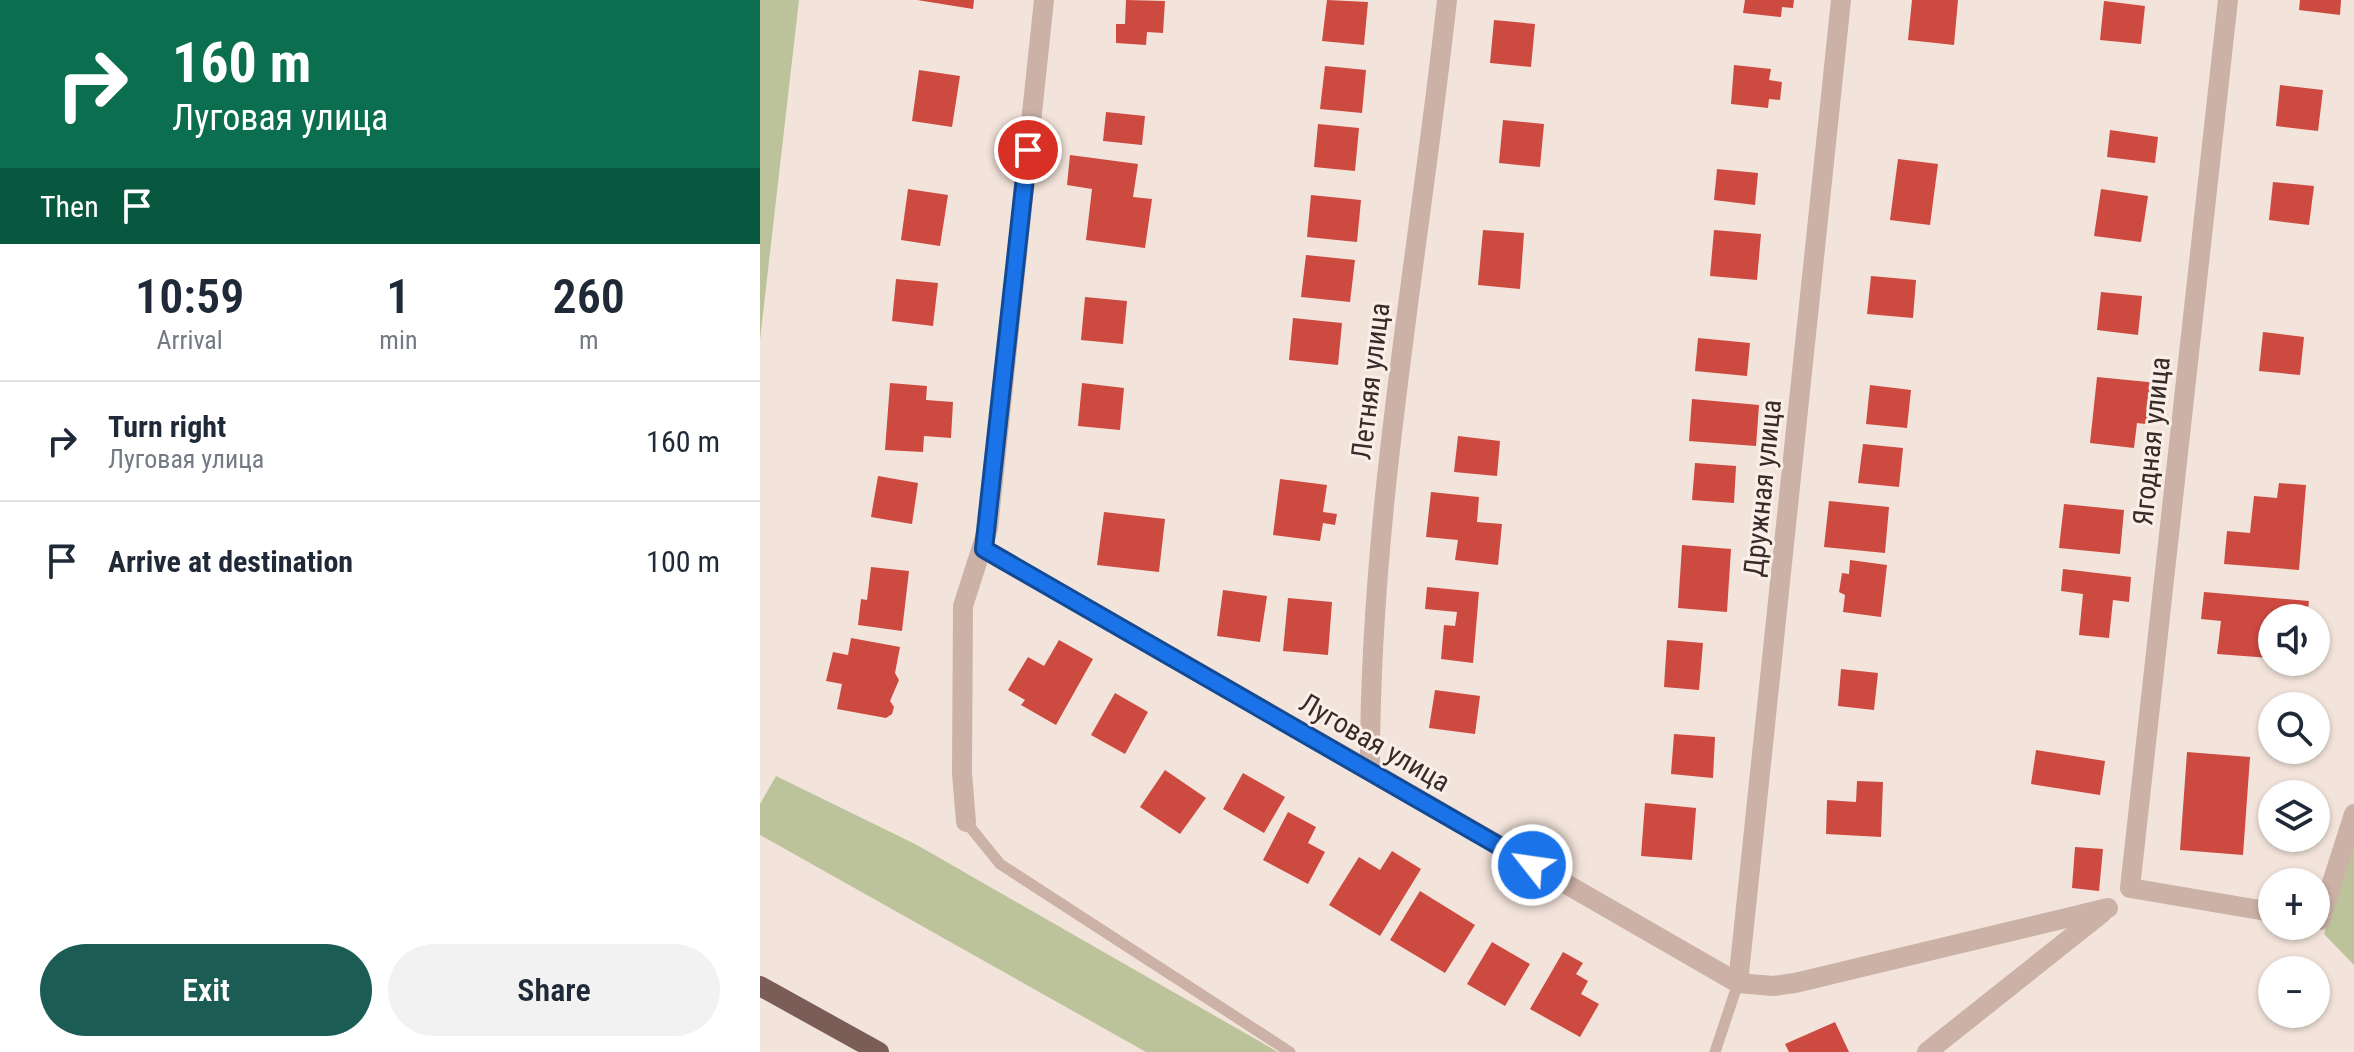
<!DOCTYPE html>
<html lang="en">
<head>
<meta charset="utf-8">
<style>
	:root { --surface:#fff; --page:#f2f2f3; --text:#1f2937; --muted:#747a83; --line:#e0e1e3; --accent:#1b5c55 }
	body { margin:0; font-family:"Roboto Condensed",sans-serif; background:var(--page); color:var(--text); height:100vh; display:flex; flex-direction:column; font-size:30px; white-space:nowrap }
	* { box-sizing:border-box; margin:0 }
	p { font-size:26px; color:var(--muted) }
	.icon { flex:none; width:44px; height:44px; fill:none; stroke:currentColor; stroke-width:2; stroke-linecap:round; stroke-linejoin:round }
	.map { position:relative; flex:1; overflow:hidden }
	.sheet { display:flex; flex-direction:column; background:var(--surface); width:760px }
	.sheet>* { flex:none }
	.hud { background:#0b6e4f; color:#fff; overflow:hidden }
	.buttons { position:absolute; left:1498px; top:604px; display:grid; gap:16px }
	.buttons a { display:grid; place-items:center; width:72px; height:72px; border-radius:50%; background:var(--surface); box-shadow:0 2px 6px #0004; font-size:40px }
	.pin { position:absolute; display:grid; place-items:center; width:68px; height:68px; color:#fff; margin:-34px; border:4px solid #fff; border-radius:50%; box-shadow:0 2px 8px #0007 }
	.me { position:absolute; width:88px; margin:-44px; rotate:300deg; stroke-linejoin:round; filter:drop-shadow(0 0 6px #0008) }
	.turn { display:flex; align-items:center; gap:28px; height:168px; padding:0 40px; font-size:36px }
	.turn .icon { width:104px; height:104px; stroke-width:2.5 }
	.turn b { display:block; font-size:56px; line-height:68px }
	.then { display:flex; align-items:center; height:76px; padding:0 40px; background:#0003; gap:16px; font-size:30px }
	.eta { display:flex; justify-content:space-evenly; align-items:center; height:136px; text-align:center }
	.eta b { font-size:48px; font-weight:600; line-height:56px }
	.button { display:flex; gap:16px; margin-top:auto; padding:16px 40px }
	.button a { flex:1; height:92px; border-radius:48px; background:var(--accent); color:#fff; font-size:32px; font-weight:600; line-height:92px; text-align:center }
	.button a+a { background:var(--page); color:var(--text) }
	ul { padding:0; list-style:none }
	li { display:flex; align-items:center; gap:24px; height:120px; padding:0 40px; border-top:2px solid var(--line) }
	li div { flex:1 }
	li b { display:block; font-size:30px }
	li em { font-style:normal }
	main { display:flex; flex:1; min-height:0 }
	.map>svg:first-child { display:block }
</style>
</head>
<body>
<main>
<section class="sheet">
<div class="hud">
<div class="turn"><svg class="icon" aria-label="right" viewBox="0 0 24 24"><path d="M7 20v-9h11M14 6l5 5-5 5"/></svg><div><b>160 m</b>Луговая улица</div></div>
<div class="then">Then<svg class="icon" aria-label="arrive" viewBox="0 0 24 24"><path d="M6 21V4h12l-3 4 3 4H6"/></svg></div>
</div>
<div class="eta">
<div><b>10:59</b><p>Arrival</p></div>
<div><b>1</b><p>min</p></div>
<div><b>260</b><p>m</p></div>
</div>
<ul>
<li><svg class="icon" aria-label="right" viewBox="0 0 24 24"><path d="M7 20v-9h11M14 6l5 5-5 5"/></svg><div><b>Turn right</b><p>Луговая улица</p></div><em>160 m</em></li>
<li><svg class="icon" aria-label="arrive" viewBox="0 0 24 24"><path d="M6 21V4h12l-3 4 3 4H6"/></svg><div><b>Arrive at destination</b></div><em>100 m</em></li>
</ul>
<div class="button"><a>Exit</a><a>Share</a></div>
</section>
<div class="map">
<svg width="1594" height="1052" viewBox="0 0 1594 1052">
	<rect width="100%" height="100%" fill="#f3e4db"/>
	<g fill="#bcc39a">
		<polygon points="0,0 39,0 0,340"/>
		<polygon points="16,776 157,845 518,1052 386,1052 0,835 0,804"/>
		<polygon points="1594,820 1594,965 1564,934"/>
	</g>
	<g fill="#cc4a40">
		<polygon points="157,0 214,0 213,9"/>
		<polygon points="366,0 405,1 403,33 387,32 386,45 356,43 356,24 365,24"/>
		<polygon points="567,0 608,2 604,45 562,41"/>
		<polygon points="985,0 1034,0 1033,8 1022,7 1021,17 983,13"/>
		<polygon points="1152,0 1198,0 1194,45 1148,40"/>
		<polygon points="1540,0 1581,0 1580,15 1539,10"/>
		<polygon points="1344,1 1385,6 1381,44 1340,40"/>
		<polygon points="734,20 775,24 771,67 730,63"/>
		<polygon points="974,65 1011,69 1009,80 1022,82 1020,100 1009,99 1008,108 971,104"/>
		<polygon points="565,66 606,70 602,113 560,109"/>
		<polygon points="159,70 200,76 192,127 152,121"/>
		<polygon points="1520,85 1563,90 1558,131 1516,126"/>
		<polygon points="346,112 385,116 382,145 343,141"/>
		<polygon points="743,120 784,124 780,167 739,163"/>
		<polygon points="558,124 599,128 595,171 554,167"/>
		<polygon points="1350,130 1398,137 1395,163 1347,157"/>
		<polygon points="310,155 378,164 373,197 392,199 385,248 326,240 332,189 307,185"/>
		<polygon points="1138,159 1178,164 1170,225 1130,220"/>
		<polygon points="957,169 998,173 995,205 954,200"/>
		<polygon points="1513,182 1554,186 1549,225 1509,220"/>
		<polygon points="148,189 188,195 180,246 141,240"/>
		<polygon points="1341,189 1388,196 1381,242 1334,236"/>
		<polygon points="551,195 601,200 597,242 547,237"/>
		<polygon points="723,230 764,233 760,289 718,285"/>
		<polygon points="954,230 1001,234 997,280 950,276"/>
		<polygon points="546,255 595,260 590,302 541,297"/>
		<polygon points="1111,276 1156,280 1153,318 1107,314"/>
		<polygon points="136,279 178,283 173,326 132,321"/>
		<polygon points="1341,292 1382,296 1378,335 1337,330"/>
		<polygon points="325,297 367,301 363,344 321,340"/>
		<polygon points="533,318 582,323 578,365 529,360"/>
		<polygon points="1503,332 1544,337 1540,375 1499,371"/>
		<polygon points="938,338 990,343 987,376 935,371"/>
		<polygon points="1337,377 1398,383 1394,425 1377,423 1374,448 1330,443"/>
		<polygon points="130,383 167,386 166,400 193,402 191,438 164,436 163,452 125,450"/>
		<polygon points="322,383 364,388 360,430 318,426"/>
		<polygon points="1110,385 1151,390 1147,428 1106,424"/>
		<polygon points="932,399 999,405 996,446 929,441"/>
		<polygon points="698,436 740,441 737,476 694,472"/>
		<polygon points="1103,444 1143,448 1139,487 1098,483"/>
		<polygon points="935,463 976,466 974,503 932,500"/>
		<polygon points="118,476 158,483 152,524 111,517"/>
		<polygon points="520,479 567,485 563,512 577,514 575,525 563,523 560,541 513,535"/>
		<polygon points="1519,483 1546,485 1539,570 1464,564 1467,531 1490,533 1494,496 1517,498"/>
		<polygon points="671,492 719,497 717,522 742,524 738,565 695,560 698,540 666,537"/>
		<polygon points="1069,501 1129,507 1125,553 1064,547"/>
		<polygon points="1304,504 1364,510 1360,554 1299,548"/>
		<polygon points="344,512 405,519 399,572 337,565"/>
		<polygon points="922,545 971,549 967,612 918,608"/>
		<polygon points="1090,560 1127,565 1121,617 1083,612 1085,595 1079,592 1082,573 1089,574"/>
		<polygon points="111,567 149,571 142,631 98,625 101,599 107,600"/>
		<polygon points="1303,569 1371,577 1369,602 1353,600 1349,638 1319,635 1323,594 1301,591"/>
		<polygon points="667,587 719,592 713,663 681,659 684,625 695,626 697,612 665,609"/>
		<polygon points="463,590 507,596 500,642 457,636"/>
		<polygon points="1444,592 1549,601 1547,618 1512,618 1510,658 1457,654 1461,621 1441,619"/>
		<polygon points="528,598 572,602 568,655 523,651"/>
		<polygon points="91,638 140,647 135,673 139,680 130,701 134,707 132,714 126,718 77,709 82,684 66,681 73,652 88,655"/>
		<polygon points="299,640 333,659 296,725 261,705 265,700 248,690 268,657 284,666"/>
		<polygon points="907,640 943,643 939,690 904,687"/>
		<polygon points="1081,669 1118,673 1114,710 1078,706"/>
		<polygon points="675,690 720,696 715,734 669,728"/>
		<polygon points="355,693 388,712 365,754 331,735"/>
		<polygon points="914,734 955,737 953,778 911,774"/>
		<polygon points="1276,750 1345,761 1340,795 1271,784"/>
		<polygon points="1427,752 1490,757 1483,855 1420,850"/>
		<polygon points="405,770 446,798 420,834 380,807"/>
		<polygon points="483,773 525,797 504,833 463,809"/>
		<polygon points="1097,781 1123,782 1121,837 1066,834 1067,800 1096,802"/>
		<polygon points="885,803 936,808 932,860 881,856"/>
		<polygon points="528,812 556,827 548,843 565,852 548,884 503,860"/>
		<polygon points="1315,847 1343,849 1339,891 1312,888"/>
		<polygon points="632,851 661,869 620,936 569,905 599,857 620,870"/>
		<polygon points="660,891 715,925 685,973 630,940"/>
		<polygon points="732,942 770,964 745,1006 707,984"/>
		<polygon points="803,952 823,963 816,974 828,981 821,994 839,1004 820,1037 770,1009"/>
		<polygon points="1075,1022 1089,1052 1029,1052 1025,1044"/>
	</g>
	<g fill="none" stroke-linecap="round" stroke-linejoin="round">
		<g stroke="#ccb1a6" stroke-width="11">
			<polyline points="206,822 240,864 530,1052"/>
			<polyline points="955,1052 978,983"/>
		</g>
		<g stroke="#ccb1a6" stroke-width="20">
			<polyline points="1468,0 1370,888 1512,912"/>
			<polyline points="224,549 978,983 1013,986 1035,983 1348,908"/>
			<path d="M610,771C609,512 659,257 687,0"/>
			<polyline points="206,822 202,773 203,606 228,528 284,0"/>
			<polyline points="1556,919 1560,920 1594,814"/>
			<polyline points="978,983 1081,0"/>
			<polyline points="1167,1052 1342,913"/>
		</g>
		<polyline stroke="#7b5d58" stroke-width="20" points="0,986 119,1052"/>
	</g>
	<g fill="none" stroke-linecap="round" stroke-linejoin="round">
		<g stroke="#114b97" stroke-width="20">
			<polyline id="route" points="268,150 224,549 772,865"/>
		</g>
		<use href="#route" stroke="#1a73e8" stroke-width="14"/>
	</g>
	<g text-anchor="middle" stroke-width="6" stroke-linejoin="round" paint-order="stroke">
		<g font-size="28" fill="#382a27" stroke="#faefe8">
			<text transform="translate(610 381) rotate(-83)" y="10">Летняя улица</text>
			<text transform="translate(1391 441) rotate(-84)" y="10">Ягодная улица</text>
			<text transform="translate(1002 488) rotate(-84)" y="10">Дружная улица</text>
			<text transform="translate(615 742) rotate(30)" y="10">Луговая улица</text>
		</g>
	</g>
</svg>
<div class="buttons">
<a><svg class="icon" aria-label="sound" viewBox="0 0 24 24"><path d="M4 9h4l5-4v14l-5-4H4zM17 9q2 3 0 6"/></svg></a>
<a><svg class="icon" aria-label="search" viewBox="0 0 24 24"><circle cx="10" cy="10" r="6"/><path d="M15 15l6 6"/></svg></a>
<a><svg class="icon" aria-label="layers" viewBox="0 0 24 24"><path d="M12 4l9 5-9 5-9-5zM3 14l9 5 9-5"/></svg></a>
<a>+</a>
<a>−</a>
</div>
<div class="pin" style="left:268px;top:150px;background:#d93025"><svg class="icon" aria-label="arrive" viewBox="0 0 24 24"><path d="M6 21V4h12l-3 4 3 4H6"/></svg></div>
<svg class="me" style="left:772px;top:865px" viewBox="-20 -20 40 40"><circle r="17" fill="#1a73e8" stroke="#fff" stroke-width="3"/><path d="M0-11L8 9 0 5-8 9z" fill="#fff"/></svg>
</div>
</main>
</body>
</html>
